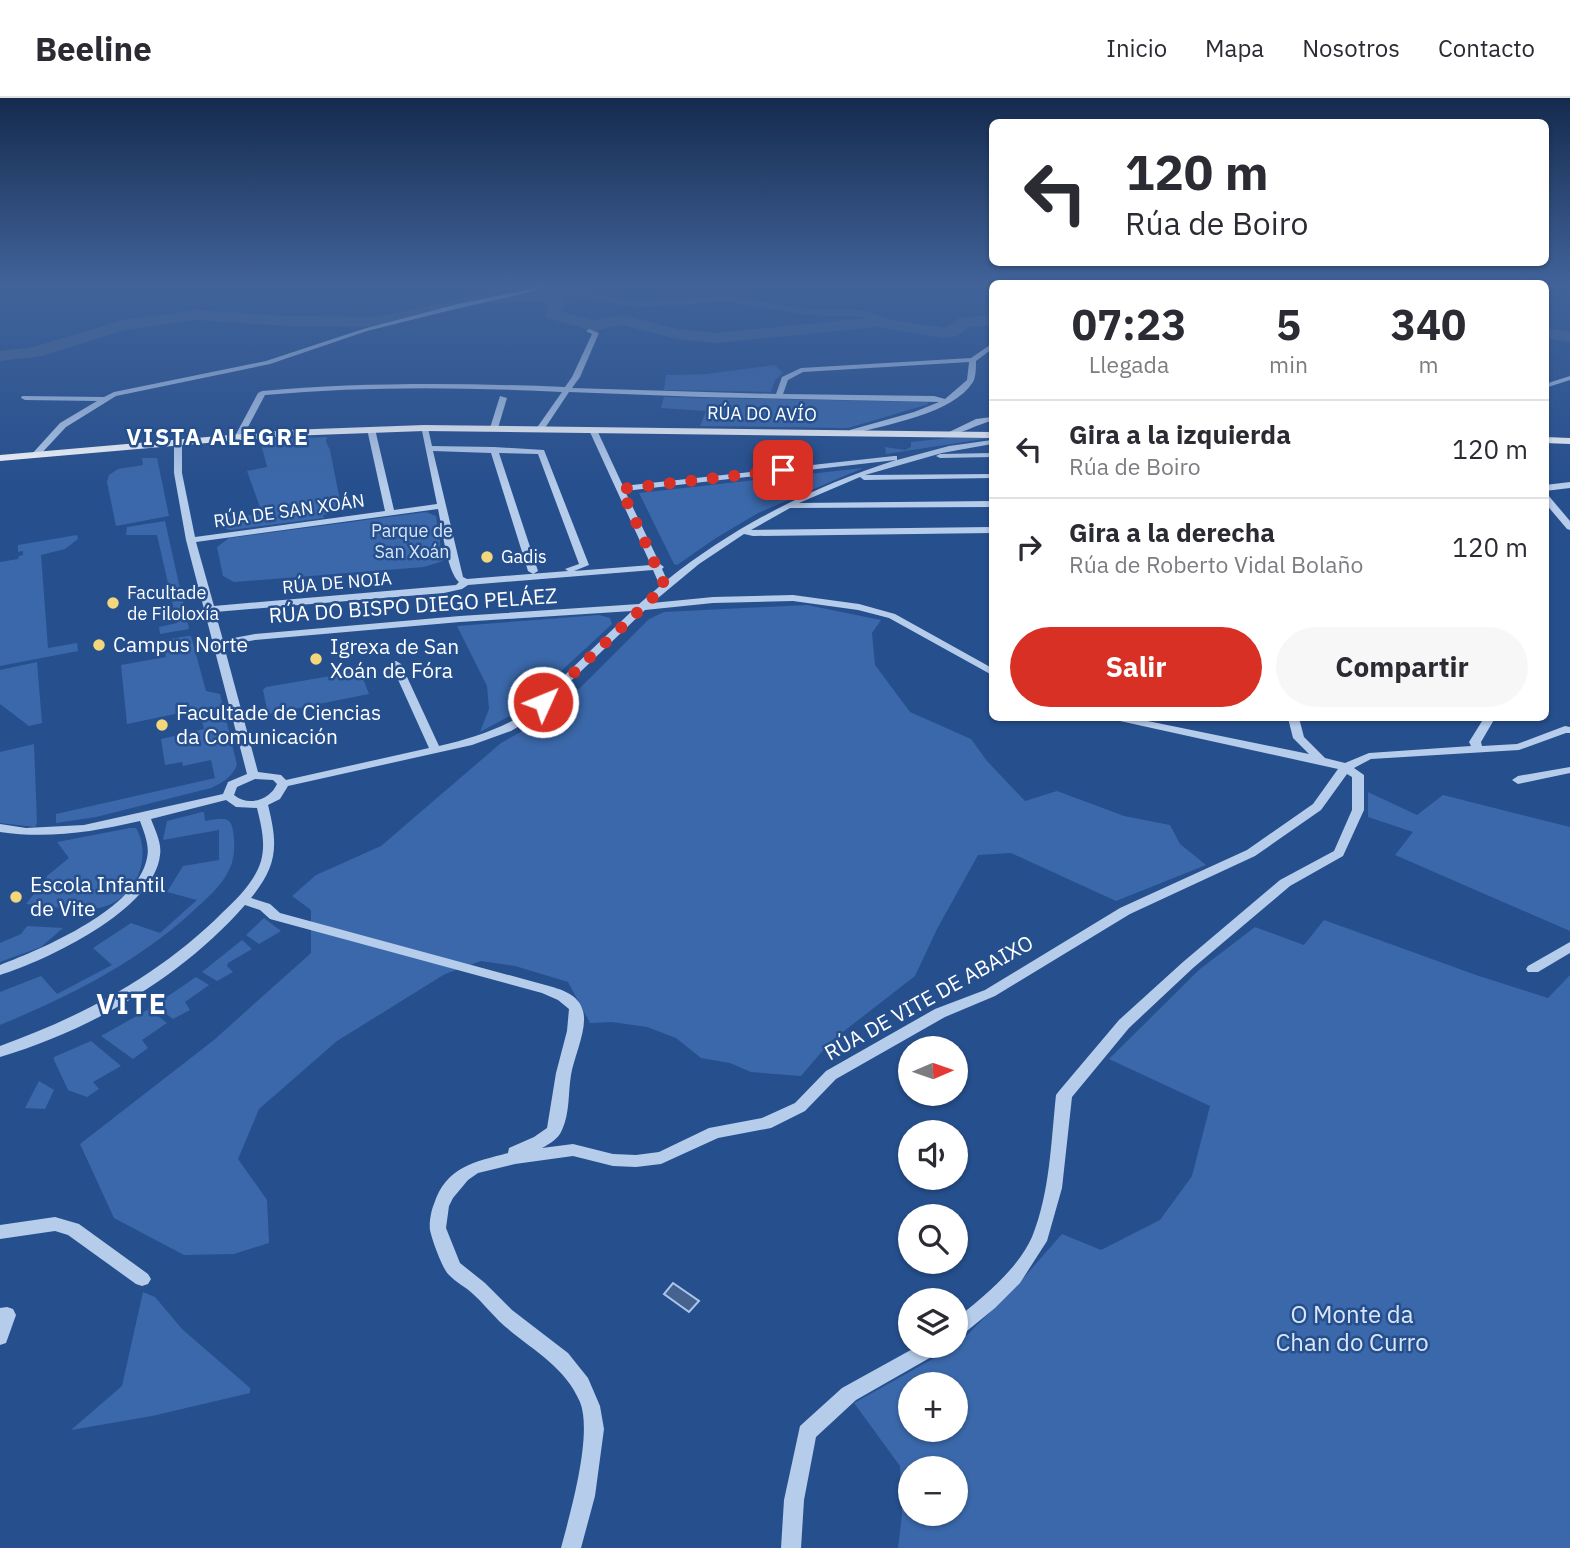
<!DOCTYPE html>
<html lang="es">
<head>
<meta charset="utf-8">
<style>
	:root { --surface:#fff; --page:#f7f7f7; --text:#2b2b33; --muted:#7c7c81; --line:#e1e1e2; --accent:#d93025 }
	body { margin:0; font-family:"IBM Plex Sans",sans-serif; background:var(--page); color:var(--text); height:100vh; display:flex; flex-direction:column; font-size:26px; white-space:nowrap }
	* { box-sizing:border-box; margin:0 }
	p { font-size:23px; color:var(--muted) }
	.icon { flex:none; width:38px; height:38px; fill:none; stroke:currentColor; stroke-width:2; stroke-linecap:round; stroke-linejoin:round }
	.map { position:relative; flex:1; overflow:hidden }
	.panel { position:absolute; left:989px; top:182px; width:560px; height:441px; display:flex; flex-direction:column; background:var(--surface); border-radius:10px; box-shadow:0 2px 5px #0004 }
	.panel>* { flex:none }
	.banner { position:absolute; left:989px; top:21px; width:560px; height:147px; border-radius:10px; box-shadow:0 2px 5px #0004; background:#fff; color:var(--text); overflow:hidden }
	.needle { width:46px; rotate:88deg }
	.buttons { position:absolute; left:898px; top:938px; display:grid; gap:14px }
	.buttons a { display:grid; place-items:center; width:70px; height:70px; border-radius:50%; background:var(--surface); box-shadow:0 2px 5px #0004; font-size:35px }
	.pin { position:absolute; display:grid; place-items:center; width:60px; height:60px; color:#fff; margin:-30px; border-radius:14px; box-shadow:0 4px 10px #0006 }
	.me { position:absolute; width:77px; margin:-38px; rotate:46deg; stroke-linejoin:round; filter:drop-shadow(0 0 5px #0008) }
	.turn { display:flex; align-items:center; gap:24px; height:147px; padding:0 21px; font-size:32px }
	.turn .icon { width:91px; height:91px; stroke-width:2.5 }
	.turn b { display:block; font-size:49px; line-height:60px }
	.eta { display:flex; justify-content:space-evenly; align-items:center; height:119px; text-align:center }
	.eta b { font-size:42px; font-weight:800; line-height:49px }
	.cta { display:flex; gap:14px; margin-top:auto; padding:14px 21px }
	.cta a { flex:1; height:80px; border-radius:42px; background:var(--accent); color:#fff; font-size:28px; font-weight:800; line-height:80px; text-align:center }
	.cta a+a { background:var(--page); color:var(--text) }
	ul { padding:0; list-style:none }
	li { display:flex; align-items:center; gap:21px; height:98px; padding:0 21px; border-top:2px solid var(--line) }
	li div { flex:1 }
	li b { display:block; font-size:26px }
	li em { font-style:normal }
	header { display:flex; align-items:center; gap:42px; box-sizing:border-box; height:98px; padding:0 35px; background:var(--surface); border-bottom:2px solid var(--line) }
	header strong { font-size:33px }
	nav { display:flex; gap:38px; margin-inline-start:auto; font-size:24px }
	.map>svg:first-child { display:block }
</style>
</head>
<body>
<header>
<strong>Beeline</strong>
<nav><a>Inicio</a><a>Mapa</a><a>Nosotros</a><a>Contacto</a></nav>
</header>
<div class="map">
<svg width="1570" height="1450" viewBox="0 0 1570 1450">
	<rect width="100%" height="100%" fill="#264f8d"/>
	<g fill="#3b68aa" fill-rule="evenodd">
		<polygon points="775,267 783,275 775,282 771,294 664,292 666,277 706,276"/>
		<polygon points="664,299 927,304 929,306 848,330 700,328 706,313 661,310"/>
		<polygon points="327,339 326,344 330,352 342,413 323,417 324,420 230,432 215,427 214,421 251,417 252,419 262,415 247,373 267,369 260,342"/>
		<polygon points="949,340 990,340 886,356 885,349 905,352 911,349 911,344"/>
		<polygon points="142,360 157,360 169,418 116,428 107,384 109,377 118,371 143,367"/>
		<polygon points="863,370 758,415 716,440 677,467 674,466 639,395"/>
		<polygon points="426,414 436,418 443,463 424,469 234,484 223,478 217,449 229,440"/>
		<polygon points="165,423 189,531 160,536 159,529 177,525 157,437 126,437 127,429"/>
		<polygon points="77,437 78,441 65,451 41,457 48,550 77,545 78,553 0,568 0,464 18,461 19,458 23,457 23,453 18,454 18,447"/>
		<polygon points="807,507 881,522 872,535 875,567 910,614 971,641 987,663 1025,703 1057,693 1124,718 1170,727 1180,746 1206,767 1116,803 1011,755 978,757 937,831 915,878 830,944 801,978 751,974 730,965 701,960 676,940 647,929 612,924 590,925 568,884 515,868 481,863 445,876 337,943 259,1011 238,1061 267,1102 269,1145 234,1156 184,1157 114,1120 80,1046 214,942 311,855 311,812 292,798 316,777 381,748 501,645 556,614 649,521 664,514"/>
		<polygon points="599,517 610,520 612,526 517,614 480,634 489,611 487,588 457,528"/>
		<path d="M188,538H191L206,593L220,596L237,667C232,679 222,685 211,690L96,719L56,725V716L215,680L211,662L183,668L182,664L165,667L161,641L204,631L199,611L127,626L121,567L166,559L163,542Z"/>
		<polygon points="37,564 42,625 29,628 0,606 0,572"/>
		<polygon points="360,573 369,596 268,616 263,592 266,589"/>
		<polygon points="34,646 37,725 35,729 0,725 0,654"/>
		<polygon points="1368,694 1417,717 1443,697 1570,729 1570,833 1395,757 1413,734 1368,719"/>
		<path d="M202,714H204L205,723C219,721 231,716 233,733C235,745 235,759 230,770C222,788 206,801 192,814C136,865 70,898 0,927V894L41,878L57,896L112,867L93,850L131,825L160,835L197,802L167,794L183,768L219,762V732L163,742L167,723Z"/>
		<path d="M130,730H136C153,759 136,800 103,809C83,814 47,808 26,806L37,792L42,790L47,778L69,760L57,744Z"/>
		<polygon points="264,820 281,833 259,846 246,837"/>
		<path d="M1324,822L1476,877L1548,900L1570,877V1450H898L902,1417L900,1368L854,1305L956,1248L1018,1186L1062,1136L1101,1152L1160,1122L1192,1078L1210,1008L1109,961L1200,871L1255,829L1304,847ZM910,1286H956V1332H910ZM910,1370H956V1416H910Z"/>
		<polygon points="27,828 63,830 41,849 0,864 0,845 21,836"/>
		<polygon points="242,842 252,851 228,865 227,868 233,874 217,883 202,874"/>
		<polygon points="196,879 209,887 185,904 190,912 173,921 155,907"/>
		<polygon points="149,911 167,925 142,942 148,950 133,961 101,938"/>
		<polygon points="91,943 121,968 93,984 99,991 87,999 68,992 54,962 54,959"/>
		<polygon points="39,983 54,992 45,1011 25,1010"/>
		<polygon points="143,1194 155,1199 182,1231 250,1290 250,1295 152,1318 71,1332 122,1288"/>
	</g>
	<polygon fill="#466390" stroke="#abc6eb" stroke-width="2" points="673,1185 699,1203 689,1214 664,1196"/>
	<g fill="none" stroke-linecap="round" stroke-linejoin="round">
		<polygon fill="#466390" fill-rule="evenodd" points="568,191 635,203 729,198 806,211 866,213 921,232 916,235 865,219 806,217 729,204 635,209 568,197 506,202 502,199 506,196"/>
		<g fill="#466390" fill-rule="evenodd">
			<polygon points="541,194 561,199 565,206 562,214 593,222 622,217 678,231 716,235 876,219 945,230 959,220 992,217 992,227 969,229 957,238 945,240 876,229 716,245 678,241 622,227 593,233 547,220 545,216 549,206 541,204 486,205 377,229 290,228 195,222 125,232 41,258 0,263 0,253 33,249 123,222 195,212 290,218 377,219 486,195"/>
			<polygon points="1545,230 1570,234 1570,244 1545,240"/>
		</g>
		<g fill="#b6cceb" fill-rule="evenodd">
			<polygon points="540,186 547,186 535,193 455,211 367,233 270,266 116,298 66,329 38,359 31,357 60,325 97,303 25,302 21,300 22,298 104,299 114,294 266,263 363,231 454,207 531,191"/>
			<path d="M589,231L599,235L580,279L572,290L776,296L782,279L801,270L971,260L990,247L992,246V251L976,263C976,269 976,279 973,284C953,316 887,326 853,336H850V332L914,314L939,304L702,299L569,294L543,333H540L536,331L562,294C463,289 364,288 265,297L241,342L234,340L258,295L262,293C363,284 464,285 565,289L572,279L592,236L586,233ZM969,264L967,282L945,301L934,298L783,296L788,282L803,274Z"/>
			<polygon points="1570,278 1570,282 1545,290 1545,286"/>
			<polygon points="500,298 507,300 498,330 494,332 490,330"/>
			<path d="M992,319V323C979,325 955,340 945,336L976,321Z"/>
			<path d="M421,328L428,330L432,348L494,349L544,352L589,467L574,473L651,467L589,332L590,330L597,332L623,388L894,358H897V362L949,348L992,342V346L942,355L865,377L992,376V380L864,382L860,379L799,405L992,403V409L790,410L751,432L992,429V435L753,438L744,436L699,466L652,505L713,499L793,497L859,506L895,516L992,570V577L889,520L858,512L793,503L713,505L645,512L531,621L511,633L472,647L288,688L280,701L268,707C278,747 278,767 251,800L270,806L280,815L549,888C563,892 579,897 583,913C588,930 574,959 571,977C568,995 570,1015 562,1032C558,1041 551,1045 542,1050L573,1046L613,1056L636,1057L659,1054L709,1030L762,1020L795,1005L826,973L935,911L985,892L1120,810L1247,752L1313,706L1338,671L1120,623L1116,622L1115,620H1133L1309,656L1293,640L1288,620H1299L1304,639L1325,660L1345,665L1369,655L1471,648L1469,644L1484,620H1495L1481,644L1482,648L1517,646L1565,628L1570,629V635H1566L1519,652L1371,661L1354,670L1364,677V712L1343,758L1290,788L1193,870L1129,930L1072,999L1062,1090L1047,1143L1020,1185L995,1210L962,1237L956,1239V1221C982,1200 1018,1171 1032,1139C1050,1095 1051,1044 1056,997L1059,993L1119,922L1183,864L1280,782L1334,753L1352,712V679L1347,676L1321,712L1255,758L1130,816L995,898L945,919L836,981L805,1013L771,1030L718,1040L661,1066L636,1069L613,1068L573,1058L515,1066L478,1075L468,1082L453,1100L449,1108L446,1130L460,1165L485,1185L512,1212L568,1255L588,1280L600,1308L604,1331L595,1398L581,1450H561C570,1416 593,1337 580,1304C564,1266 528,1250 499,1223C490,1214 482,1204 473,1196C466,1189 455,1184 448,1176C442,1169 432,1142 430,1132C429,1125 431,1113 434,1106C446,1069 474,1064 508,1055L509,1050L534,1039L547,1030L556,975L567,933L569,911L558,902L542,895L270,821L260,812L245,807C182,879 91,932 0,959V948C83,918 160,877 223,814C238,800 255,783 261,763C266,745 261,727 257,710L236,709L226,702L151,721C155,732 162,745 160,757C155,811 46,863 0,877V867C44,850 137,811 147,760C150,748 144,734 140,723C93,734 48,741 0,734V726L26,730L84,727L223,696L228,684L247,676L186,442L174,375V345L178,343L182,345V375L195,439L385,413L367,331L371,329L375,331L394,412L437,406ZM433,353L491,355L528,473L533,476L538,473L499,355L538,356L579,466L565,471L568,473L467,481L463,479ZM896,362C812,389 736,427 667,482L662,471L664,469L660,466L625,393ZM438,411C442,429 447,474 459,484L456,487L214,508L196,444ZM653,472L660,488L639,506L460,518L255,536L223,542L215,514L444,495L462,491L468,487ZM632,513L523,617C497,632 469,641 439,648L401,566L396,563L392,564L391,566L429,650L286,682L281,677L258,674L224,548L255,542L460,524ZM255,681L273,682L277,686C270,702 248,709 234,697L237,689Z"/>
			<polygon points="992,355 992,359 940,360 936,358 940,356"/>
			<polygon points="1570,384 1570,390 1545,393 1545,387"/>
			<polygon points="1545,396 1548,397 1570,423 1570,432 1567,431 1545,405"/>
			<polygon points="1570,669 1570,675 1518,686 1512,682 1518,678"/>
			<polygon points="1570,844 1570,855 1538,874 1528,874 1526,871 1528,868"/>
			<polygon points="55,1119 79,1126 148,1176 151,1181 148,1186 142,1188 136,1186 68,1137 55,1133 0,1141 0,1127"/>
			<polygon points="7,1209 13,1211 16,1217 6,1245 0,1247 0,1210"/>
			<polygon points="918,1248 943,1248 940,1254 856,1302 816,1339 804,1402 801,1450 781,1450 784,1402 800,1328 842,1290"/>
		</g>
		<g fill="#fafcff" fill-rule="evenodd">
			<polygon points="424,327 992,334 992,340 424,333 288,338 0,363 0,357 288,332"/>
			<polygon points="1545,339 1570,340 1570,346 1545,345"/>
		</g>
	</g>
	<linearGradient id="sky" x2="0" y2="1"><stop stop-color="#152b4e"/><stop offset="0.48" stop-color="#41639a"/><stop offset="1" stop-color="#41639a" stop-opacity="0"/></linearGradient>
	<rect width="1570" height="389" fill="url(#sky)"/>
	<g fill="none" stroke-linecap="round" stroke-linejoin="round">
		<polyline stroke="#d93025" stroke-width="12" stroke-dasharray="0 21.6" points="543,604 665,488 621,391 783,372"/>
	</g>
	<g fill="#f4d67b" stroke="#264f8d" stroke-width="2.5">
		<circle cx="487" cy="459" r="7"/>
		<circle cx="113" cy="505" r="7"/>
		<circle cx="99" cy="547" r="7"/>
		<circle cx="316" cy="561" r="7"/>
		<circle cx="162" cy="627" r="7"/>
		<circle cx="16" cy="799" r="7"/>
	</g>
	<g text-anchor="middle" stroke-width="5" stroke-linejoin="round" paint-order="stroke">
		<g font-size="18" fill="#fff" stroke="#264f8d">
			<text transform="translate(762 316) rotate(1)" y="6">RÚA DO AVÍO</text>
			<text transform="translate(289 413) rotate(-8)" y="6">RÚA DE SAN XOÁN</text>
			<text transform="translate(337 485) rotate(-5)" y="6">RÚA DE NOIA</text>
		</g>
		<g font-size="18" fill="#dbe7f8" stroke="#264f8d">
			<text x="412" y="439">Parque de<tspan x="412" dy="21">San Xoán</tspan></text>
		</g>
		<g font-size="18" fill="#fff" stroke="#264f8d" text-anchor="start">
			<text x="501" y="465">Gadis</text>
			<text x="127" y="501">Facultade<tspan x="127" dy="21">de Filoloxía</tspan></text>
		</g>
		<g font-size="21" fill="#fff" stroke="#264f8d">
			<text transform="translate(413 508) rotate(-4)" y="7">RÚA DO BISPO DIEGO PELÁEZ</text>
			<text transform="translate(929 900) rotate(-29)" y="7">RÚA DE VITE DE ABAIXO</text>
		</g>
		<g font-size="21" fill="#fff" stroke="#264f8d" text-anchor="start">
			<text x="113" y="554">Campus Norte</text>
			<text x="330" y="556">Igrexa de San<tspan x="330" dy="24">Xoán de Fóra</tspan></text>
			<text x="176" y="622">Facultade de Ciencias<tspan x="176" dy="24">da Comunicación</tspan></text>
			<text x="30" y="794">Escola Infantil<tspan x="30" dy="24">de Vite</tspan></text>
		</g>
		<g font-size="23" font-weight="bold" letter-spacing="2" fill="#fff" stroke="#264f8d">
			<text x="218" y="347">VISTA ALEGRE</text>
		</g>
		<g font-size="24" fill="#dbe7f8" stroke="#264f8d">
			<text x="1352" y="1225">O Monte da<tspan x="1352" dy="28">Chan do Curro</tspan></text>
		</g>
		<g font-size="28" font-weight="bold" letter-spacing="2" fill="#fff" stroke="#264f8d">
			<text x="132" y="916">VITE</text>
		</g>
	</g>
</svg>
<div class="buttons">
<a><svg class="needle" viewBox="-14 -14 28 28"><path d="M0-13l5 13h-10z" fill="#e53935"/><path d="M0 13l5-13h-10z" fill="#7c7c81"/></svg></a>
<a><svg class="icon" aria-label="sound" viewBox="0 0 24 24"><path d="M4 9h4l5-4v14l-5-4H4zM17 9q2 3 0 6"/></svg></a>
<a><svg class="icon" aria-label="search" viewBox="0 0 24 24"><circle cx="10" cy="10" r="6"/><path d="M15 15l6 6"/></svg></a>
<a><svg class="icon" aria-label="layers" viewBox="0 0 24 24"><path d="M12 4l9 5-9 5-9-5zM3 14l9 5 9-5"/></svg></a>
<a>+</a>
<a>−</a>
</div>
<div class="pin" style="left:783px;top:372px;background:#d93025"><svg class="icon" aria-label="arrive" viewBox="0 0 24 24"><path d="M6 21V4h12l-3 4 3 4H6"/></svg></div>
<svg class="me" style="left:543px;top:604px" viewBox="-20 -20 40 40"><circle r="17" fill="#d93025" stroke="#fff" stroke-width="3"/><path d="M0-11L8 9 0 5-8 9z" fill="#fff"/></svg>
<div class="banner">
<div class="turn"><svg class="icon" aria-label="left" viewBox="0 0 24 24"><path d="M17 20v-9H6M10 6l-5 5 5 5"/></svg><div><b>120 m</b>Rúa de Boiro</div></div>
</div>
<section class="panel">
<div class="eta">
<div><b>07:23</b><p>Llegada</p></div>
<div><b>5</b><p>min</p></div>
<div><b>340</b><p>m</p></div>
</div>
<ul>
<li><svg class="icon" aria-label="left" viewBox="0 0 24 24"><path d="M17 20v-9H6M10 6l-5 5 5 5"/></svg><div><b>Gira a la izquierda</b><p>Rúa de Boiro</p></div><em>120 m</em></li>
<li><svg class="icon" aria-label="right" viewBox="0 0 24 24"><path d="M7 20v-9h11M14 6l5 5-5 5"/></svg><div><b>Gira a la derecha</b><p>Rúa de Roberto Vidal Bolaño</p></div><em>120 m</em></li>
</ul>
<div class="cta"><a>Salir</a><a>Compartir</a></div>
</section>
</div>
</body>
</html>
